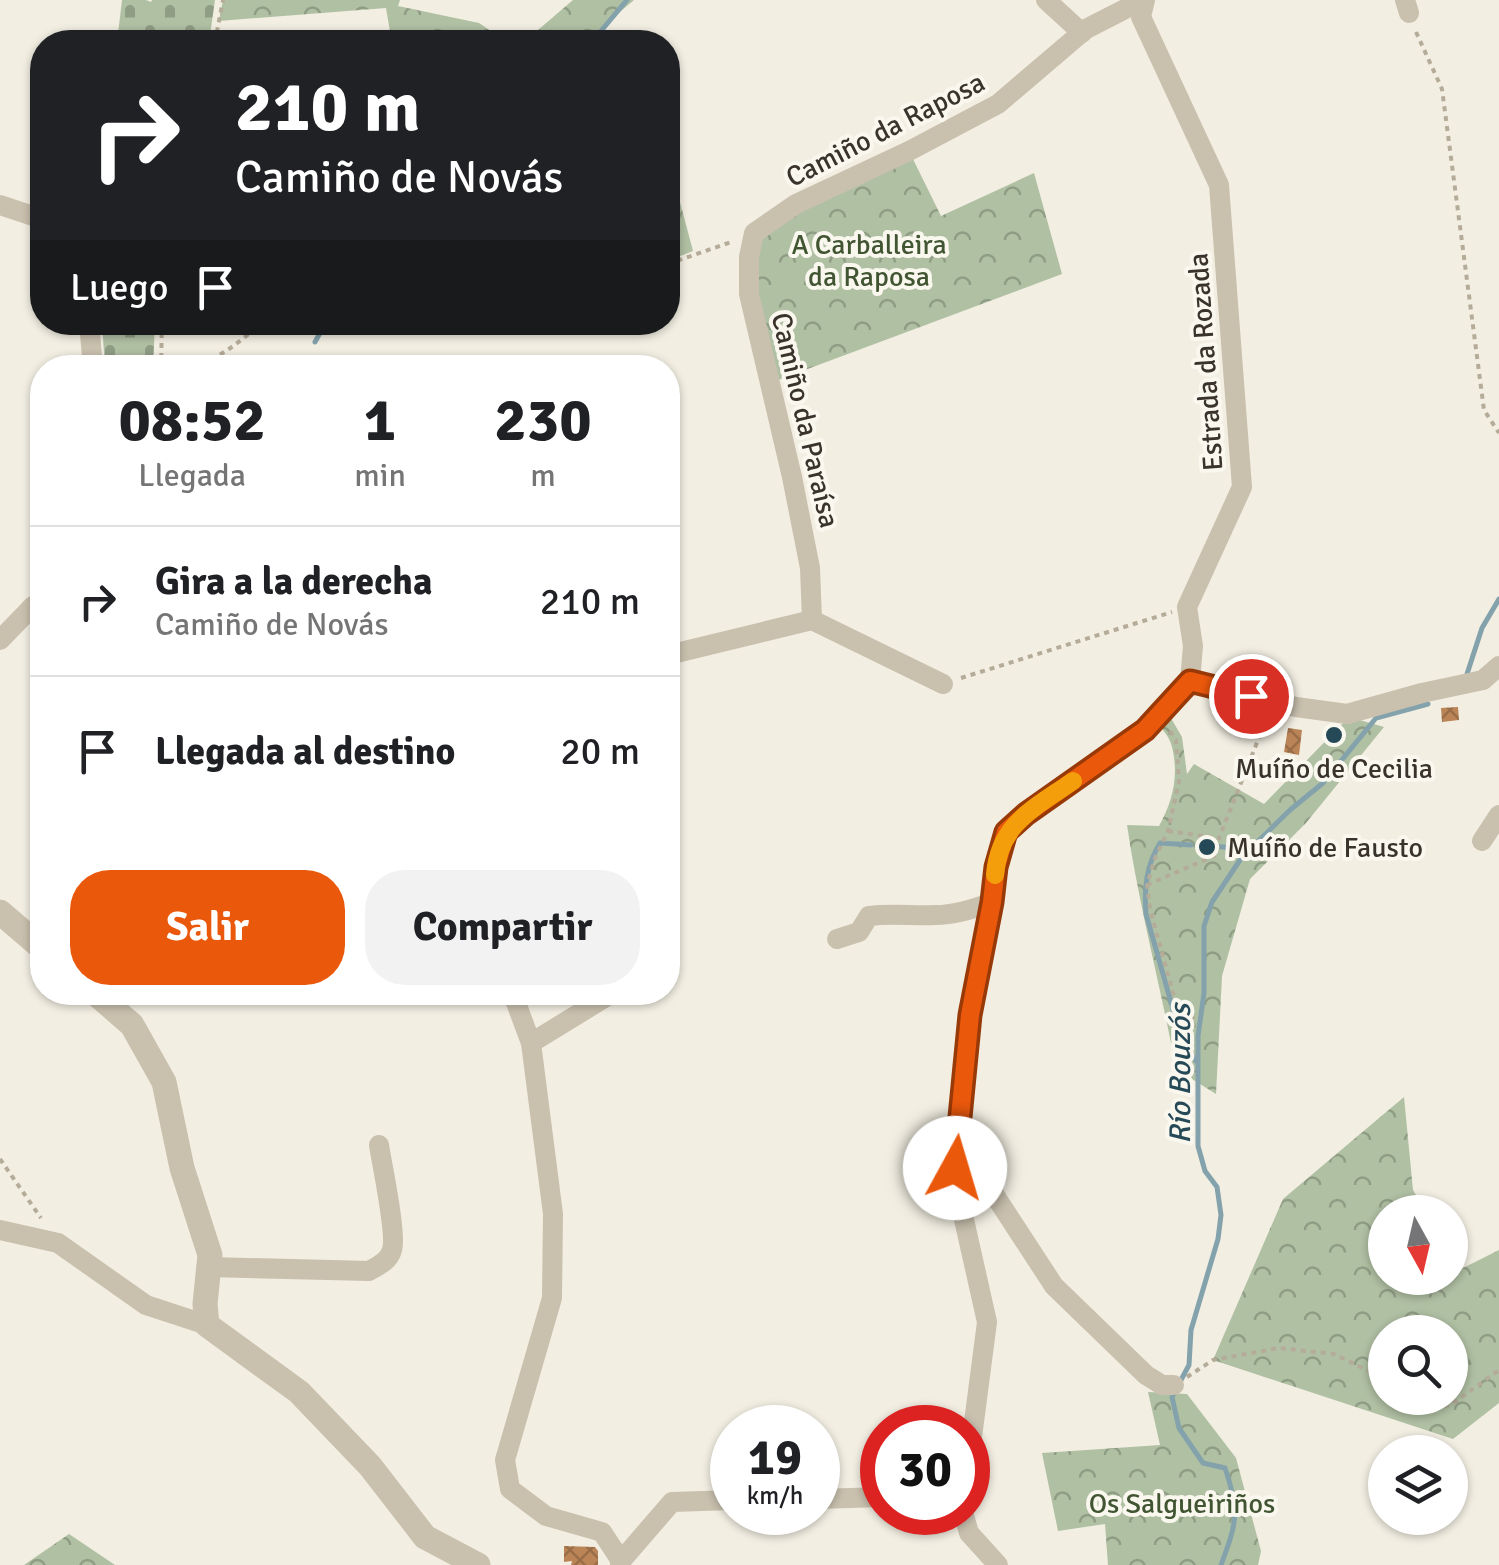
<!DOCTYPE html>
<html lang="es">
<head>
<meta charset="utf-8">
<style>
	:root { --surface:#fff; --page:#f2f2f2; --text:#202124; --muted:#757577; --line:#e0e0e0; --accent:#ea580c }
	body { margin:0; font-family:Signika,sans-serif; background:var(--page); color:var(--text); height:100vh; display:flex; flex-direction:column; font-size:38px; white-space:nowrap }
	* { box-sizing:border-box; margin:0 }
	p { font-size:32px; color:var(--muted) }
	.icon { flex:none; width:55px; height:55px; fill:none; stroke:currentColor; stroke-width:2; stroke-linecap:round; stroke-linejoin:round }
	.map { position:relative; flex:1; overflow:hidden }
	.side { position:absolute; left:30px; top:355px; width:650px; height:650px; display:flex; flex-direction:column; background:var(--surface); border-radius:40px; box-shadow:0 2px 8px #0004 }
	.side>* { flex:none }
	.guide { position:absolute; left:30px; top:30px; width:650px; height:305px; border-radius:40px; box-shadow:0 2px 8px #0004; background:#202124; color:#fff; overflow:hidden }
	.needle { width:65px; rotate:172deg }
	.fabs { position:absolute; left:1368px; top:1195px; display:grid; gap:20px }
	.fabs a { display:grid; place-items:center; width:100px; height:100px; border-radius:50%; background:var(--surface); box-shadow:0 2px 8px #0004; font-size:50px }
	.speed { position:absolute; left:710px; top:1405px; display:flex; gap:20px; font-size:50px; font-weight:700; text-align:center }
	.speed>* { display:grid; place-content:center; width:130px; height:130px; border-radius:50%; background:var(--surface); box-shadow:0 2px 8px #0004; line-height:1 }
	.speed small { font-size:25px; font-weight:400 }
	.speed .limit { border:15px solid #d22; background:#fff; color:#111 }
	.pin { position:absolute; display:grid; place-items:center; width:85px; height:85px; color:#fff; margin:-42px; border:5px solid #fff; border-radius:50%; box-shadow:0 2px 10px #0007 }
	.me { position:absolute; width:110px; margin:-55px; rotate:6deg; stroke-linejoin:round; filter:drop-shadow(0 0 8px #0008) }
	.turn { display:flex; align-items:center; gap:35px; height:210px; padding:0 40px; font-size:45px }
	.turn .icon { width:130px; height:130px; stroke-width:2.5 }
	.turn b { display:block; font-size:70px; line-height:85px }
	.then { display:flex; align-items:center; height:95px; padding:0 40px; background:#0003; gap:20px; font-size:38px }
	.eta { display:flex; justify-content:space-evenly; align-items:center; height:170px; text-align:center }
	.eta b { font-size:60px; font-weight:800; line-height:70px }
	.button { display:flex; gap:20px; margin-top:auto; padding:20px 40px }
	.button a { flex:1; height:115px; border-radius:40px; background:var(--accent); color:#fff; font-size:40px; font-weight:800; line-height:115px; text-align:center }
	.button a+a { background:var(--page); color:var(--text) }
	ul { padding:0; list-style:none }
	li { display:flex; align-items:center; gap:30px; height:150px; padding:0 40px; border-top:2px solid var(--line) }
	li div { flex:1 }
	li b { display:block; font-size:38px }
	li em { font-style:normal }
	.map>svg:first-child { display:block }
</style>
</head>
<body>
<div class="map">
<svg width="1499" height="1565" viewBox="0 0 1499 1565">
	<defs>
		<pattern id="forest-crowns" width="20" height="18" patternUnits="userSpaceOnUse" patternTransform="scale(2.5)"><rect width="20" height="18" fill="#b0c0a3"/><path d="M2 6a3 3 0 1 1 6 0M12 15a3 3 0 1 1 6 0" fill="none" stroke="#909d85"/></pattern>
		<pattern id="cemetery-stones" width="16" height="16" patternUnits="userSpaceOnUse" patternTransform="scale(2.5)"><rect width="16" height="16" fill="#b0c0a3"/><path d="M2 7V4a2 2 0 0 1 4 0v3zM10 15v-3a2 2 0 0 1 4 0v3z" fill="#909d85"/></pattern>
		<pattern id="building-cross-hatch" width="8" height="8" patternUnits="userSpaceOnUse" patternTransform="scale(2.5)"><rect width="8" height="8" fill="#bb8456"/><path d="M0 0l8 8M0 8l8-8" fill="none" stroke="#996d47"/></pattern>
	</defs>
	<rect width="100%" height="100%" fill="#f2eee2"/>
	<g fill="url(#forest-crowns)" fill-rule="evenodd">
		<polygon points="223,0 400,0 398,6 479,23 507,42 389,42 391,37 386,8 219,21"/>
		<polygon points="573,0 634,0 584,42 524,42"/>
		<polygon points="909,151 941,216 1034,173 1062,274 770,383 749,294 754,233"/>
		<polygon points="668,157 693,251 668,261"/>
		<path d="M1165,708L1182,737L1187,774L1194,764L1264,804L1349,717L1384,727L1306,823L1250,879L1222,976L1216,1094L1176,1069C1161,987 1139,907 1127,825L1159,826C1173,801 1179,775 1172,747C1170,737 1161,728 1155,719Z"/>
		<path d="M1404,1097L1413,1190L1426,1212H1385V1278H1450V1254L1459,1270L1499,1250V1403L1453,1439L1213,1360L1283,1199ZM1450,1332V1398H1385V1332Z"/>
		<polygon points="1148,1392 1187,1394 1236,1458 1261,1551 1258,1565 1108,1565 1105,1524 1058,1531 1042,1453 1160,1445"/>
		<polygon points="69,1534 115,1565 24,1565"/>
	</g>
	<g fill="url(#cemetery-stones)">
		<polygon points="122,0 146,0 151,2 152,0 215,0 209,42 117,42"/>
		<polygon points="102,323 155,323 153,367 105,367"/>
	</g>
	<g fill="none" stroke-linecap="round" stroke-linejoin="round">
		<g stroke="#83a2ac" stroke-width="5">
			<polyline points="587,42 601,31 627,0"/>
			<polyline points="315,342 326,322"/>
			<polyline points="1467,674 1482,628 1499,599"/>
			<path d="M1191,845L1160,843C1146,866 1144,888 1146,914L1182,1041L1196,1061"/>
			<polyline points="1215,846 1247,850"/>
			<path d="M1221,1565C1237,1522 1240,1512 1225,1468L1203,1463L1179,1428L1172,1397L1189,1365L1191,1330L1218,1239L1221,1215L1217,1187L1205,1171L1198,1146V1036L1204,993V926L1212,902L1242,857L1290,810L1323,783L1376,718L1428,704"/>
		</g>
	</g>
	<g fill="url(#building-cross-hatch)">
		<polygon points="1458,707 1459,720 1442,722 1441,708"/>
		<polygon points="1288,728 1302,730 1299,755 1284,752"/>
		<polygon points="1201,838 1215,840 1213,855 1199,853"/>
		<polygon points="564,1546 595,1547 598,1551 598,1565 571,1565 572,1561 564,1562"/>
	</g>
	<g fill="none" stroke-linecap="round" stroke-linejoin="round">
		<g stroke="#b5ab99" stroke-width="4" stroke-dasharray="5 5" stroke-linecap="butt">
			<polyline points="1416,32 1442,89 1484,410 1499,433"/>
			<polyline points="216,39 391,37 400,42"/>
			<polyline points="215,42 223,0"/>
			<polyline points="668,264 734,241"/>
			<polyline points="161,368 162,322"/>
			<path d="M193,368C223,356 239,342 263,322"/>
			<polyline points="961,678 1172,612"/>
			<polyline points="1170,731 1176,740 1179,781 1168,831 1155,858 1147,885 1150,909 1186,1040"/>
			<polyline points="1168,831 1218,838"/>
			<polyline points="1147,885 1216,855 1219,838 1266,720"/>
			<polyline points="1178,1008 1191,1009 1193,1019"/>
			<polyline points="0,1159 41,1218"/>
			<polyline points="1187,1377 1213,1360 1279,1348 1334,1354 1385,1379"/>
			<polyline points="1408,1398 1419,1408 1451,1405 1499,1370"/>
		</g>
		<g stroke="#c9c0ae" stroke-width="20">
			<polyline points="1046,0 1082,33"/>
			<polyline points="1405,0 1409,13"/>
			<polyline points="0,205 42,219"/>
			<polyline points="89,322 93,368"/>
			<polyline points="812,620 810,568 792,477 749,294 749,257 754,233 796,204 909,151 998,104 1086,29 1127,8 1134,0"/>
			<polyline points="812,620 943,684"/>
			<polyline points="0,640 33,606"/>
			<polyline points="668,655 812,620"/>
			<polyline points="1190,681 1296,707 1347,714 1422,693 1483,680 1499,666"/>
			<polyline points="1482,841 1499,815"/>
			<path d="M837,939L859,932L869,916C892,913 913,916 936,915C955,915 974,909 992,902"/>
			<polyline points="512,992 531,1043 553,1214 552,1298 505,1460 510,1489 546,1516 602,1532 621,1561"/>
			<polyline points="531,1043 614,992"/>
			<polyline points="955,1168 990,1188 1054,1286 1146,1375 1162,1385 1174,1385"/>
			<polyline points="0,1230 58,1243 146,1305 207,1325"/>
			<path d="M209,1267L369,1271C378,1266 389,1261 392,1250C397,1234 382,1165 379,1145"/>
			<polyline points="968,1468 987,1322 956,1184 955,1168 970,1015 992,902 996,867 1006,833 1026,814 1145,730 1190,681 1193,646 1187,607 1242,487 1219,185 1141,17 1145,0"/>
			<polyline points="818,1499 882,1497"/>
			<polyline points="963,1512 969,1533 998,1565"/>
			<polyline points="620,1565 621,1561 672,1502 732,1500"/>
		</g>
		<g stroke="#c9c0ae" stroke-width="25">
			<polyline points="0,912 42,948"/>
			<polyline points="94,992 132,1025 164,1082 182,1168 210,1255 205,1304 207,1325 299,1392 370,1466 425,1537 478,1565"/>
		</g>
	</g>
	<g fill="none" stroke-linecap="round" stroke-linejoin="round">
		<g stroke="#983908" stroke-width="25">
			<polyline id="route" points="955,1168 970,1015 992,902 996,867 1006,832 1026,814 1145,730 1190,681 1251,696"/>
		</g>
		<use href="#route" stroke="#ea580c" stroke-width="18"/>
		<path stroke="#f59e0b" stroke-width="18" d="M995,875C999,823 1035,808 1073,781"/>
	</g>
	<g fill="#254957" stroke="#f9f7ee" stroke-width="4">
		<circle cx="1334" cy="735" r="10"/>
		<circle cx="1207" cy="847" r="10"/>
	</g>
	<g text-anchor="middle" stroke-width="8" stroke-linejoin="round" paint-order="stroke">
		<g font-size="28" fill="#39332c" stroke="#f9f7ee">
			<text transform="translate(885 129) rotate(-27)" y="10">Camiño da Raposa</text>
			<text transform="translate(1205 362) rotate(-94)" y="10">Estrada da Rozada</text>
			<text transform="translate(806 420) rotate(77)" y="10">Camiño da Paraísa</text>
		</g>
		<g font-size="28" fill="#415532" stroke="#f9f7ee">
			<text x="869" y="254">A Carballeira<tspan x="869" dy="32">da Raposa</tspan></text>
			<text x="1182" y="1513">Os Salgueiriños</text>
		</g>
		<g font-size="28" fill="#39332c" stroke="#f9f7ee">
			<text x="1334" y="778">Muíño de Cecilia</text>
			<text x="1227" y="857" text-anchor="start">Muíño de Fausto</text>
		</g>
		<g font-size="30" font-style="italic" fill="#254957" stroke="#f9f7ee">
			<text transform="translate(1180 1074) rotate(-90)" y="10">Río Bouzós</text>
		</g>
	</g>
</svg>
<div class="fabs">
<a><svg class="needle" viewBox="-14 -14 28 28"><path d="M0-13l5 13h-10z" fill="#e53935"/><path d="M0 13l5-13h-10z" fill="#757577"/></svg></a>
<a><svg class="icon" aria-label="search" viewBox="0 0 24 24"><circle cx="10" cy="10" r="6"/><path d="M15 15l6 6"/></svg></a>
<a><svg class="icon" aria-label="layers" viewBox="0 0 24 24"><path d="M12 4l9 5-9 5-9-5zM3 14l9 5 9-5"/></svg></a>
</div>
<div class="speed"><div>19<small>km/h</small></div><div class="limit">30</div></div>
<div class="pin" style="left:1251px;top:696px;background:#d93025"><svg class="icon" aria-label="arrive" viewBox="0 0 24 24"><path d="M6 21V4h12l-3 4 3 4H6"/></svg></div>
<svg class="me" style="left:955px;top:1168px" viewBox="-20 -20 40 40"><circle r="19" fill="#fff"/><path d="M0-13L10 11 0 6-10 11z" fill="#ea580c"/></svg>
<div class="guide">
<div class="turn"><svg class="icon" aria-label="right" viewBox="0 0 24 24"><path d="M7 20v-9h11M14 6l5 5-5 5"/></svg><div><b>210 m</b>Camiño de Novás</div></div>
<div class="then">Luego<svg class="icon" aria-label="arrive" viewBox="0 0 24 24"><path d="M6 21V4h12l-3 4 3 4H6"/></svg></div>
</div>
<section class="side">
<div class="eta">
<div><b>08:52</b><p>Llegada</p></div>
<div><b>1</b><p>min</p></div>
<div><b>230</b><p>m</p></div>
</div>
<ul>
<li><svg class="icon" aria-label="right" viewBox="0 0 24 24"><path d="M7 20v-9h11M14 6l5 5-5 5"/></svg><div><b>Gira a la derecha</b><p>Camiño de Novás</p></div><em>210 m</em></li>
<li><svg class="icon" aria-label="arrive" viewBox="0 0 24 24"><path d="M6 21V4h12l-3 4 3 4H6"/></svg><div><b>Llegada al destino</b></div><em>20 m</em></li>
</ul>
<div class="button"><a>Salir</a><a>Compartir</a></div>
</section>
</div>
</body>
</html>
